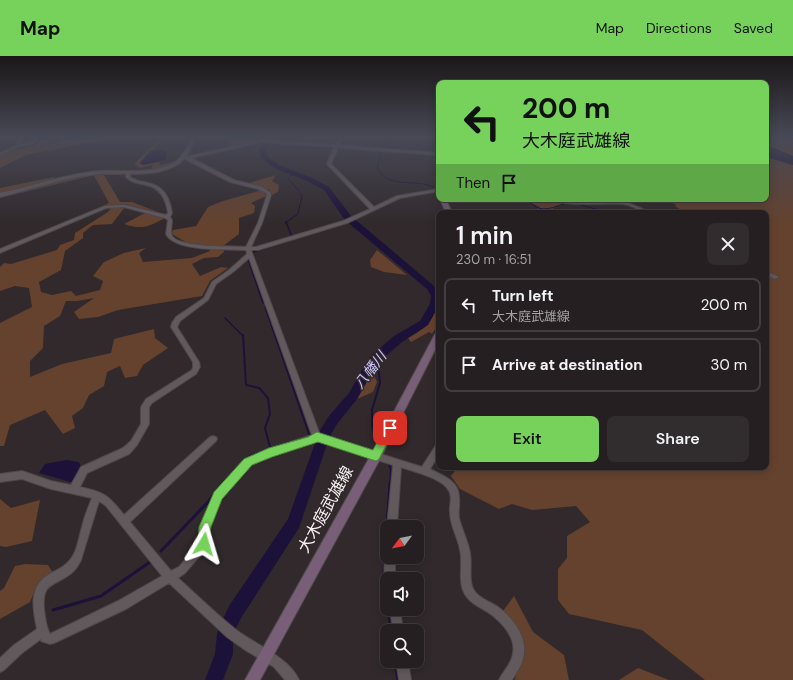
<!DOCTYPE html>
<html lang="en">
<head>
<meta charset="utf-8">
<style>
	:root { --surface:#251f21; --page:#312c2e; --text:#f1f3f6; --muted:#a3a2a5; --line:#423d3f; --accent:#76d25a }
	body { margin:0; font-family:"DM Sans","Noto Sans JP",sans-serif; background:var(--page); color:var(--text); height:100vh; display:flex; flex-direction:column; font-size:15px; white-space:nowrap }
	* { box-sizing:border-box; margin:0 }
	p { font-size:13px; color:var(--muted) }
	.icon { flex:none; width:22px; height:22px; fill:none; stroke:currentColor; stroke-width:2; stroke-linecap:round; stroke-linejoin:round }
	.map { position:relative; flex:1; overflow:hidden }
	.side { position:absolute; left:436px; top:154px; width:333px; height:260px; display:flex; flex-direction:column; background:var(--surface); border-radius:8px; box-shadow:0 2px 10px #0003,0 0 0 1px var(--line) }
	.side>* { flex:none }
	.banner { position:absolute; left:436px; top:24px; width:333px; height:122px; border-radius:8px; box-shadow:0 2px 10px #0003,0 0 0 1px var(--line); background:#76d25a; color:#111; overflow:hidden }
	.needle { width:26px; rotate:238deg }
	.tools { position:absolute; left:380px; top:464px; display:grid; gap:8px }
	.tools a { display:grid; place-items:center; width:44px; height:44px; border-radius:8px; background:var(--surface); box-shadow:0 2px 10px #0003,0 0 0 1px var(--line); font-size:20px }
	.pin { position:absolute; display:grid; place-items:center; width:34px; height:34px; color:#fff; margin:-17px; border-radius:8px; box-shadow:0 2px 6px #0006 }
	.me { position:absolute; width:44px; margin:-22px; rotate:7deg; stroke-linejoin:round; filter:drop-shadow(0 0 3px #0008) }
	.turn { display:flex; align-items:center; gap:14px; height:84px; padding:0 20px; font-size:18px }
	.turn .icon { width:52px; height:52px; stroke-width:2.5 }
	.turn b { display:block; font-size:28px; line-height:34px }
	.then { display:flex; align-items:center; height:38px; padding:0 20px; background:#0003; gap:8px; font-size:15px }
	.round { display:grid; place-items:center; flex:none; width:42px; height:42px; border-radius:8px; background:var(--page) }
	.overview { display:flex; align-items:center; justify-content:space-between; height:68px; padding:0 20px }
	h1 { font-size:24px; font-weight:600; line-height:30px }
	.action { display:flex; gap:8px; margin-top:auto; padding:8px 20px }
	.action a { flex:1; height:46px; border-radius:8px; background:var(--accent); color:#111; font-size:16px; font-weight:600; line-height:46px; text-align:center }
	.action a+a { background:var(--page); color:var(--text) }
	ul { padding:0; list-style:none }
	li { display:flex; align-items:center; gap:12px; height:54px; margin:0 8px 6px; padding:0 12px; border:2px solid var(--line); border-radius:8px }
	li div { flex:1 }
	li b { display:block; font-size:15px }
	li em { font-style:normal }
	header { display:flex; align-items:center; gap:24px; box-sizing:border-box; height:56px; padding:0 20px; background:var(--accent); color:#111 }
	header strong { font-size:19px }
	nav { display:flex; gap:22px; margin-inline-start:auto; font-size:14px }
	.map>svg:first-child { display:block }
</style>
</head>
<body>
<header>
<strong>Map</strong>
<nav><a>Map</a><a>Directions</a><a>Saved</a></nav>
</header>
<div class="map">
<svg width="793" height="624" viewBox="0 0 793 624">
	<rect width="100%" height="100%" fill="#31292c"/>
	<g fill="#64422e">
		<polygon points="77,81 86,81 91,83 96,81 116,81 26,99 0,112 0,99 13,94 34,90 39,85 49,83 48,89"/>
		<polygon points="224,81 250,81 255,86 233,91"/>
		<polygon points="766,81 793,81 793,100 774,92 766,92"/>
		<polygon points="161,85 140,107 143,109 159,106 160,109 176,105 170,109 151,114 153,109 140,112 134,108 156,86"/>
		<polygon points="766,101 793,109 793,624 705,624 642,574 569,558 558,544 558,513 567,502 567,480 590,466 576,450 532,454 512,448 499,453 460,433 451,420 458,411 766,411 766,157 686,157 676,151 675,148 663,144 650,146 640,143 766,143"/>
		<polygon points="99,117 121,117 121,119 104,119 120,146 132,146 158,156 123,148 99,152 109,147 94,119 0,142 82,120"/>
		<polygon points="276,119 272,125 279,129 278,136 272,139 270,134 246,128"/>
		<polygon points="54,121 54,124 0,137 0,132"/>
		<polygon points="262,134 266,140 251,147 255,150 254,157 239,162 239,178 223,190 224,196 218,201 204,202 192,208 200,220 221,211 228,212 210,225 202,240 118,254 98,261 79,263 74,256 94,242 77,245 66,245 60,260 44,270 43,292 30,305 30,321 62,308 111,297 114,283 154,273 155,282 168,292 143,309 137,320 125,322 120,310 107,316 104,330 89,339 83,352 72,360 75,372 63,378 45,354 10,369 4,390 0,390 0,267 32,251 29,232 15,230 0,235 0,211 4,207 11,208 57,194 60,189 74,184 75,177 108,156 112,151 124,152 112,168 93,169 83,177 83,182 65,195 61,214 39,226 41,236 52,239 71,235 76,240 100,234 103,225 93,220 104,206 124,197 146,192 139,197 143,206 192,202 210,195 208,190 187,187 172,178 173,174 196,170 208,151 223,145"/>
		<path d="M529,143L538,147C544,144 548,147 554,144L563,149L557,150L551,154L558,157H510L513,154L532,156L540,151L531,147Z"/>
		<path d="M145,157L165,162C148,171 142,174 124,168Z"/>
		<polygon points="377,194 407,219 384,216 371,211 370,204"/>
		<path d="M439,247V267L432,278L429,276L411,286L408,282C428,271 430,268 439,247Z"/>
		<polygon points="370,320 374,320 377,326 373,336 357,343"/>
		<polygon points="0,443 11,452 40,444 32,485 6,491 0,490"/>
		<polygon points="25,508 48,509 53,517 38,527 30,546 0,563 0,535 4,532 15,510"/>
		<polygon points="514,540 533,576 564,599 569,624 515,624 522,590 503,555"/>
		<polygon points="638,612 669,624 619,624"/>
	</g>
	<g fill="#1c1139">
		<polygon points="766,92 774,92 793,100 793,109 766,101"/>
		<polygon points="162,94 167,95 166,102 164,104 143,109 140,107 150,95"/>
		<polygon points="66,404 79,406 81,411 74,427 39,417 45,408"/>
	</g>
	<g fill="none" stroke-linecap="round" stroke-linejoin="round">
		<g stroke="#1c1139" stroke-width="1">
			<path d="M386,81L377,112C386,130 406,125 423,128C429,129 434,131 439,132"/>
			<polyline points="766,87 774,94"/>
			<polyline points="290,120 295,117"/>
			<polyline points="288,122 299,135"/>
			<path d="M527,143C541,160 550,151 568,147"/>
			<polyline points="578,148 599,154 598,157"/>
			<polyline points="285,167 298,158 302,140 300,137"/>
		</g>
		<g stroke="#1c1139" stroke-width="1.5">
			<polyline points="286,166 292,181"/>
			<polyline points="253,196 288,185"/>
			<polyline points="248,203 263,247"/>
			<polyline points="265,251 275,280"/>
			<polyline points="225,262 243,280"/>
		</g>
		<g stroke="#1c1139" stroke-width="2">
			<polyline points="243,279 246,329 259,332 268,342 270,358 265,372 270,391"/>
			<polyline points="275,279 310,381"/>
			<polyline points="376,382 372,370 372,354 380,327 377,301"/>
			<polyline points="250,400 290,386"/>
			<polyline points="389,408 391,414 390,429"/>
			<polyline points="221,429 236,413"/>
		</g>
		<g stroke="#1c1139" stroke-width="3">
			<polyline points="161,495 209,445 222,428"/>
			<polyline points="387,539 384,514 390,428"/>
			<polyline points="389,553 391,575"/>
			<polyline points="53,554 101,540 150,506"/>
			<polyline points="395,605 398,624"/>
		</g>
		<polygon fill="#1c1139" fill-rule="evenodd" points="268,81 275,81 265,94 267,100 279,109 312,122 329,131 351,160 433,229 439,237 439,249 428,269 402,286 381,304 374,313 357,343 337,368 329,382 299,472 241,562 233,578 233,598 223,624 205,624 215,598 217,578 219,572 229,550 288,463 319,376 329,360 349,337 366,307 373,298 394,280 420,265 430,248 431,240 427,233 345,164 324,134 307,125 274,112 262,102 259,94"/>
		<g stroke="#4e474a" stroke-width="2">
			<g id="minor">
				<polygon points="20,81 24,81 20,86 21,88 33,84 34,81 38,81 36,86 32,88 18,91 0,99 0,97 17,89 16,86"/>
				<path d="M339,81H343L339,89L439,97V99L338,92L331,108L374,151L397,140L439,133V135L400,142L347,167L258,194H251L320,379L422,411L436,389L439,388V399L430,413C442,419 459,425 459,441C460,448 458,455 459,462C462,474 468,485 470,497C472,508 469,520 472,530C475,541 489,545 498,551C511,560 526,579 524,596C524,606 517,616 512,624H499C503,615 512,608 513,597C516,582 503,568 492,559C480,550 466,547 462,531C459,519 463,506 460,494C458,481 450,470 450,456C449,450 453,441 449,435C443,422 414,416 401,411L397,471H387L393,409L318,385L271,400L251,409L221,443L210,471L209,488L207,491L185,517L178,522C197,539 215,557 235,573C254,588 289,601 299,624H285L274,611L245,594L227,581L169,527L126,553L54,587L50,588L41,585V583L22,597L4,614L0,616V602L14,589L37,573C33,554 28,531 48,519C58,513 68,510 74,498C78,490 79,480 82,471C84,461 88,452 92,442L51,433L22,423L0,426V418L22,415L51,425L71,429L81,411L123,392L131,385L141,368V351L146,343L192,314L193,311V306L171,271L172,267L176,261L204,242L212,226L229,214L247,198L246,194C227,193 175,196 166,178L168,164L165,162L124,151L106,152L2,196L0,197V193L105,150L124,149L166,159L168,157C166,144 161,132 146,129C138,127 132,127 126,121V116L128,115L130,116V121C136,125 142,125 148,127C164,130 170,142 172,157L170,161L172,164C172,169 170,175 172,180C180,192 232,190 246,191L258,167L267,139L266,137L258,133L230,126L185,103V101L262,84L335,89ZM262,86L334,91L327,108L370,153L343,165L256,191H251L262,167L271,139L270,136L262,131L234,124L191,102ZM249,202L312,379L269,393L245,403L215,437L200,471L199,486L179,511L171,515L130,466L216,385L217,383L216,381L213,380L210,381L124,459C108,439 104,436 80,431L87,417L129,398L137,389L149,368V351L152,347L196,318L200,311L199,306L177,271L180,265L208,244L216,228L233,216ZM99,445L106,450L162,520L118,545L50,578C46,571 45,561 44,553C42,527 52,531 69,519C75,515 78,510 81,504Z"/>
				<path d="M549,143L564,145L626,146L652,157C642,157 633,149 623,148C604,147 563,151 549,143Z"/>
				<polygon points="766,215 777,220 778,221 775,223 766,219"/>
				<path d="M387,497V501H395V523H387V527C383,520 384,504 387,497Z"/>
				<polygon points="390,553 400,553 403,575 393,575"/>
				<polygon points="396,605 408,605 411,624 399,624"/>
			</g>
		</g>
		<g stroke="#4e474a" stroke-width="2">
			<path id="tertiary" d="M192,81H196C191,91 187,103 177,109C150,124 119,114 90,119C59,123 30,134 0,141V137C30,131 59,120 90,116C117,112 146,120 172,108C183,102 187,91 192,81Z"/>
		</g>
		<g stroke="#4e474a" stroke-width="2">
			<g id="secondary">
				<polygon points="440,143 446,143 452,157 446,157"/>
				<polygon points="439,275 439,286 380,403 260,624 245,624 372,397 435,278"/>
			</g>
		</g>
		<use href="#minor" fill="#62595d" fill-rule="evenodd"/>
		<use href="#tertiary" fill="#62595d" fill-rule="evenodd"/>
		<use href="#secondary" fill="#785f77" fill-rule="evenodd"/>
	</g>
	<linearGradient id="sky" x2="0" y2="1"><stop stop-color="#1b1718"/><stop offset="0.48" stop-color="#484956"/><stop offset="1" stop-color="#484956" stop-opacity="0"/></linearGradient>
	<rect width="793" height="168" fill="url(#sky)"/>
	<polygon fill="#76d25a" stroke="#4d883a" points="390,368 393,369 395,372 379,403 376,405 318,386 272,401 252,409 222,443 211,471 208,492 204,494 200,492 198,488 199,471 214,436 244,403 269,392 308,381 317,376 373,394 386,369"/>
	<g text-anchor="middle" stroke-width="3" stroke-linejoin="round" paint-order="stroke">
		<g font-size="14" font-style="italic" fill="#cdc3fe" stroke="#31292c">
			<text transform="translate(370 314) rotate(-52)" y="5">八幡川</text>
		</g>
		<g font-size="16" fill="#f6f0f2" stroke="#31292c">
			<text transform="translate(325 453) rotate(-61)" y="6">大木庭武雄線</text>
		</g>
	</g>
</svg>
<div class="tools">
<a><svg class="needle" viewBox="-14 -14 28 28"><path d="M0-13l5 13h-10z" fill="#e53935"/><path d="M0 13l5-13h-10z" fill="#a3a2a5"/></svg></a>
<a><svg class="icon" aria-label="sound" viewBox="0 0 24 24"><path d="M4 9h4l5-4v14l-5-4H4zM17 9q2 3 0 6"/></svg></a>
<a><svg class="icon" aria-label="search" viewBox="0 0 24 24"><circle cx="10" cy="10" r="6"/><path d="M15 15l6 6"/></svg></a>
</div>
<div class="pin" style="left:390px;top:372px;background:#d93025"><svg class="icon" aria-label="arrive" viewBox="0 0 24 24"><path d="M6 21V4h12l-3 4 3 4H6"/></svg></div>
<svg class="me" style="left:204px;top:488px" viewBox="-20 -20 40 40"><path d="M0-17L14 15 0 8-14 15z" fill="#76d25a" stroke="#fff" stroke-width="4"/></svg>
<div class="banner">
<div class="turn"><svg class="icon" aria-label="left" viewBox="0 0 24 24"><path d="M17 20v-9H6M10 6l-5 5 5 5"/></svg><div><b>200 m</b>大木庭武雄線</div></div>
<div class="then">Then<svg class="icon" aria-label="arrive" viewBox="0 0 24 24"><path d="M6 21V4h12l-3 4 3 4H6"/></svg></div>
</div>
<section class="side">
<div class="overview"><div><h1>1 min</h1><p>230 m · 16:51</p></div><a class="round"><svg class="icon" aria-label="close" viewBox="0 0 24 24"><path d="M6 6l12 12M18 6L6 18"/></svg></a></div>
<ul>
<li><svg class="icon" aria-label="left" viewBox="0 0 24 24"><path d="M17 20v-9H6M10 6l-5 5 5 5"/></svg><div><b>Turn left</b><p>大木庭武雄線</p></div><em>200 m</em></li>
<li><svg class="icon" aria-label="arrive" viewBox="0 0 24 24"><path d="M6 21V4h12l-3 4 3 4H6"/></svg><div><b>Arrive at destination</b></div><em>30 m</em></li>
</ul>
<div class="action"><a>Exit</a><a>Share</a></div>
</section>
</div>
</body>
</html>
